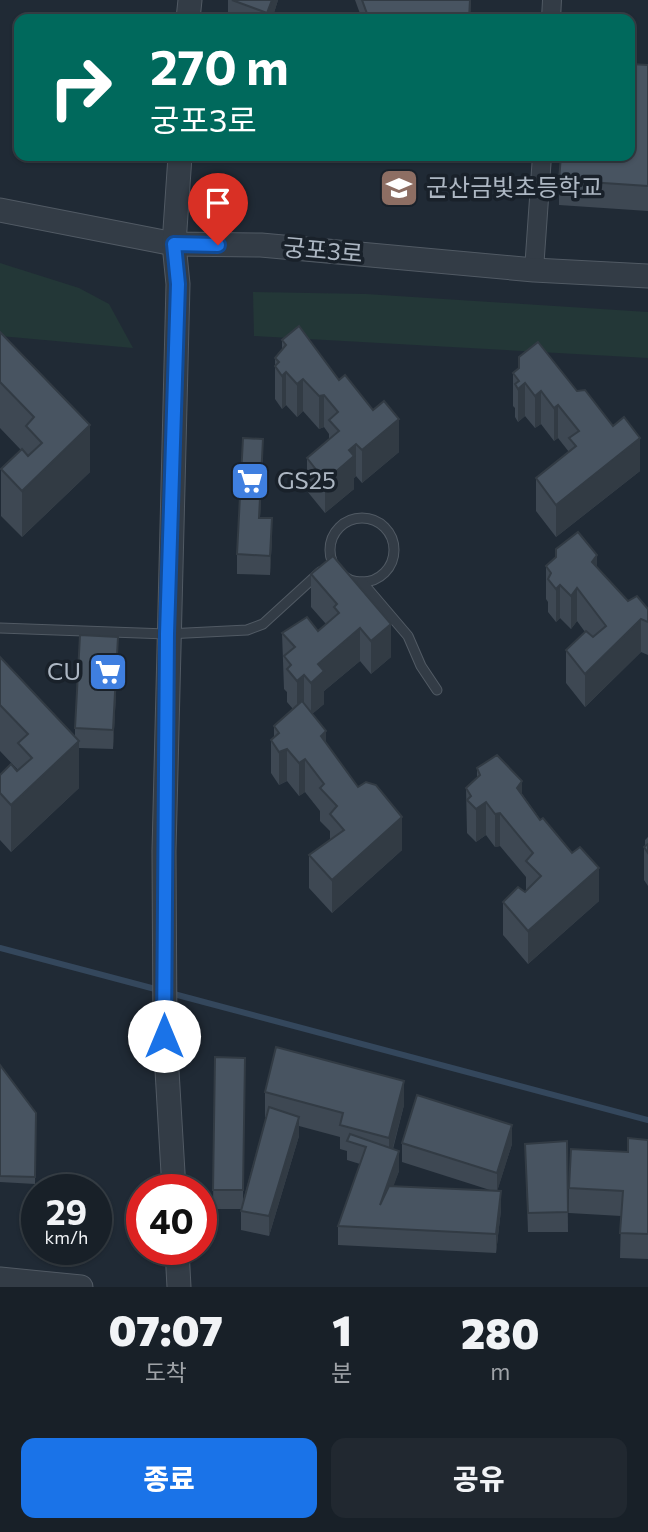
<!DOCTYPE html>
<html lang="ko">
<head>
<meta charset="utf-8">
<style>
	:root { --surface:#182028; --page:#212830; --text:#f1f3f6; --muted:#9fa3a8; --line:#363e45; --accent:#1a73e8 }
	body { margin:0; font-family:Commissioner,"Noto Sans KR",sans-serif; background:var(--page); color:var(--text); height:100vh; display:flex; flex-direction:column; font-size:26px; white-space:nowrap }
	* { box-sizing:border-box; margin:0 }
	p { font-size:23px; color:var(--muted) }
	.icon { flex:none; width:38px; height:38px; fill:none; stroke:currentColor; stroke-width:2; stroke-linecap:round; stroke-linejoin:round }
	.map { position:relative; height:1287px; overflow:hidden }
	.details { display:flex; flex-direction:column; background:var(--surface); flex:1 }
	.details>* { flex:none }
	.guide { position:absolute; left:14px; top:14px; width:621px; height:147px; border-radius:14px; box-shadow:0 2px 5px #0004,0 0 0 2px var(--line); background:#00695c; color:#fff; overflow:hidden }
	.speed { position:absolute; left:21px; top:1174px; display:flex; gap:14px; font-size:35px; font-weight:700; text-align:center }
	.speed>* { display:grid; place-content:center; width:91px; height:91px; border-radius:50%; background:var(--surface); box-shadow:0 2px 5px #0004,0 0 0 2px var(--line); line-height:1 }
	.speed small { font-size:18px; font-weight:400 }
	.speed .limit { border:10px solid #d22; background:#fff; color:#111 }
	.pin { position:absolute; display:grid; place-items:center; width:60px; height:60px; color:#fff; margin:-72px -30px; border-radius:50% 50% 50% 0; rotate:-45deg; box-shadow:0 0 7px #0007 }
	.pin .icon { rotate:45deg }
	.me { position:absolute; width:77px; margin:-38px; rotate:0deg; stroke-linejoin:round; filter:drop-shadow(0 0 5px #0008) }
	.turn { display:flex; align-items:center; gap:24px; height:147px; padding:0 21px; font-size:32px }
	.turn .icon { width:91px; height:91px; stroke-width:2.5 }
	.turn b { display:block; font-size:49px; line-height:60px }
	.eta { display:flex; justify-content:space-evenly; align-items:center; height:119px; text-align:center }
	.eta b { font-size:42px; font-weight:800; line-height:49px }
	.action { display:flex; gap:14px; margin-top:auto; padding:14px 21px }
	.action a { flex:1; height:80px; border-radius:14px; background:var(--accent); color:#fff; font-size:28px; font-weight:800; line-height:80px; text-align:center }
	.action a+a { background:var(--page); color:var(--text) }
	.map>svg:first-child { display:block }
</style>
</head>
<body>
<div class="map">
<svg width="648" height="1287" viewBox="0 0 648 1287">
	<rect width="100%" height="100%" fill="#202a35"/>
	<g fill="#233737">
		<polygon points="0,263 79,288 109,304 133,348 0,336"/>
		<polygon points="253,292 366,294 648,312 648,358 254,336"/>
	</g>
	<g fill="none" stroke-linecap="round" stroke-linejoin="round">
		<g stroke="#34475c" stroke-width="6">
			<polyline points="0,948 159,990"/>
			<polyline points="170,993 648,1120"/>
		</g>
		<g stroke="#515a64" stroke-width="11">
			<g id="service">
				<circle cx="362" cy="550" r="32"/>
				<polyline points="362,582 408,636 421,666 437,690"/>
				<polyline points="0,628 167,634 247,630 263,624 320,572"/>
			</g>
		</g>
		<g stroke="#515a64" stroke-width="20">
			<g id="minor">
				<polyline points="551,19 552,0"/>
				<polyline points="534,270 542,156"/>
			</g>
		</g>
		<g stroke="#515a64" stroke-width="25">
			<g id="tertiary">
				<polyline points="188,19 190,0"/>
				<polyline points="0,210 174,244 261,245 534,270 648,276"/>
				<polyline points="174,1190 165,1036 164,851 178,284 174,244 180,156"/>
				<polyline points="177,1250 179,1287"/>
				<polyline points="0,1279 81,1287"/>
			</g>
		</g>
		<use href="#service" stroke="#333c46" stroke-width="9"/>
		<use href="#minor" stroke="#333c46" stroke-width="18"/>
		<use href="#tertiary" stroke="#333c46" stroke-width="23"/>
	</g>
	<g fill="#3e4853">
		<polygon points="228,0 278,0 272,19 232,19 228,18"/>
		<polygon points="355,0 471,0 470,19 362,19"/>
		<polygon points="648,65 648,211 559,205 559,180"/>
		<polygon points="0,332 90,472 22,537 1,516 1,469 21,450 0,428"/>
		<polygon points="282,340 339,380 399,452 362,483 356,476 354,478 354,489 325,513 307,491 307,458 329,439 329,434 324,427 319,429 303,411 297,417 286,405 282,409 275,399 275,358 282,350"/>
		<polygon points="519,357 640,471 556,537 536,511 536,478 569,452 558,438 554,441 541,424 535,428 525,416 518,422 515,417 515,408 513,406 513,373 519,369"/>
		<polygon points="263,458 260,518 272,538 270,575 237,574 237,554"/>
		<polygon points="546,566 597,568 628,601 648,609 648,655 641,652 585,707 566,683 566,650 585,632 577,621 571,629 560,618 556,622 548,612 548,602 546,599"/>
		<polygon points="311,574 391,657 371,674 360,661 324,691 324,704 312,714 326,743 402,850 332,913 309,888 309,855 330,840 330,831 320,821 320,811 305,792 299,796 287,781 279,785 271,773 271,740 274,738 274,726 293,709 287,702 287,692 284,689 282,633 318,631 326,624 311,607"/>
		<polygon points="118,656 113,749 79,748 79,788 11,852 0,840 0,775 17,771 18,770 0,751 0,657 75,737 75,728"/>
		<polygon points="477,768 522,794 599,901 528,964 503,935 503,902 526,892 526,877 500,846 495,847 486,835 476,842 467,833 466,788 477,778"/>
		<polygon points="648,837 648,886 644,880 644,847 645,846 645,840"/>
		<polygon points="215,1057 245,1058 243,1201 266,1117 265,1117 265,1092 404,1105 393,1149 399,1171 393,1186 493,1191 402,1162 402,1143 512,1144 497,1191 501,1210 496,1253 338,1245 338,1226 360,1164 347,1160 347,1151 340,1149 340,1137 299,1126 299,1136 269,1236 241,1230 241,1209 213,1209"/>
		<polygon points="0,1065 36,1113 35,1184 0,1182"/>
		<polygon points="648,1140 648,1259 620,1258 621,1216 569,1213 569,1188"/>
		<polygon points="567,1141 568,1232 528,1232 525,1144"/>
	</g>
	<g fill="#323b44">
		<polygon points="272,0 278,0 272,19 267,19 267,13"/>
		<polygon points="286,372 286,405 282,409 282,376"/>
		<polygon points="303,379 303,411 297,417 297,384"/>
		<polygon points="525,383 525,416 518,422 518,389"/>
		<polygon points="541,391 541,424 535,428 535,396"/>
		<polygon points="324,395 324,427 319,429 319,396"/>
		<polygon points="558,405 558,438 554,441 554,408"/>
		<polygon points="399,419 399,452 362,483 362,450"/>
		<polygon points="90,425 90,472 22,537 22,491"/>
		<polygon points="640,438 640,471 556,537 556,505"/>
		<polygon points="263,439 263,458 259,537 259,518"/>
		<polygon points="356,444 356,476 354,478 354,489 325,513 325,481 349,450"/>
		<polygon points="272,518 272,538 270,575 270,556"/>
		<polygon points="597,555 597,588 592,562"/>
		<polygon points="560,585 560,618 556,622 556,589"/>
		<polygon points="577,588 577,621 571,629 571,596"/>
		<polygon points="641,619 641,652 585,707 585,674"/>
		<polygon points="391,624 391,657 371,674 371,641"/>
		<polygon points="360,628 360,661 324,691 324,704 311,715 311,683 318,664"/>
		<polygon points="118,637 118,656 113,749 113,730"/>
		<polygon points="304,675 304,708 297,714 297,681"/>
		<polygon points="326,731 326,764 321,736"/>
		<polygon points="79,741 79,788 11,852 11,805"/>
		<polygon points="287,749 287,781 279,785 279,752"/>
		<polygon points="305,759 305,792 299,796 299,763"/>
		<polygon points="522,781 522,814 517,788"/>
		<polygon points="486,802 486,835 476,842 476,809"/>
		<polygon points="500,813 500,846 495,847 495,814"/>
		<polygon points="402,817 402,850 332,913 332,880"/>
		<polygon points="599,868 599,901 528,964 528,931"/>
		<polygon points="404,1081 404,1105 389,1162 389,1138"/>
		<polygon points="299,1117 299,1136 269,1236 269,1216"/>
		<polygon points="512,1125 512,1144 497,1192 497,1173"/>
		<polygon points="399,1151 399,1171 380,1224 380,1205"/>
		<polygon points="501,1191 501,1210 496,1253 496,1234"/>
	</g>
	<g fill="#485461" stroke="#323b44" stroke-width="2">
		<polygon points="232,0 272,0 267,13"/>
		<polygon points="362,0 470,0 469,19 369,19"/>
		<polygon points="630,64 648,65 648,186 559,180 561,156 630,156"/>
		<polygon points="299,326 339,380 345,375 373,410 384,401 399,419 362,450 356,444 349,450 354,456 325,481 307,458 339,431 329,420 338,412 324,395 319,396 303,379 297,384 286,372 282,376 275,366 279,362 275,358 286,345 282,340"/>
		<polygon points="0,332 90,425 22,491 1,469 22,449 28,456 42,443 26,426 34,417 0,382"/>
		<polygon points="538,342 577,391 585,390 613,426 624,417 640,438 556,505 536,478 576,446 569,438 579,431 558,405 554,408 541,391 535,396 525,383 518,389 515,384 519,381 513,373 519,368 519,357"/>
		<polygon points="243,438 263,439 259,518 272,518 270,556 237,554"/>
		<polygon points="578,532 597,555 592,562 628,601 637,596 648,609 648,622 641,619 585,674 566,650 586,631 593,637 606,626 577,588 571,596 560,585 556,589 548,579 551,573 546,566 556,557 556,549"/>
		<polygon points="333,556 391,624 371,641 360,628 318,664 324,671 311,683 304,675 297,681 287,669 291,665 284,656 295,647 282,633 307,617 318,631 339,613 334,607 337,604 311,574"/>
		<polygon points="80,635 118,637 113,730 75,728"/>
		<polygon points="0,657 79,741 11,805 0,793 0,775 11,764 17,771 32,758 18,743 28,734 0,705"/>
		<polygon points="302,701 326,731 321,736 358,787 366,782 376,785 402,817 332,880 309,855 344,830 330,814 337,806 320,788 324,784 305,759 299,763 287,749 279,752 271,740 279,733 274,726"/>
		<polygon points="497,755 522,781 517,788 540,820 543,818 572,853 580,847 599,868 528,931 503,902 518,887 525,892 541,876 526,861 533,853 500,813 495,814 486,802 476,809 467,800 471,796 466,788 480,775 477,768"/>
		<polygon points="648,844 648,853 644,847"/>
		<polygon points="276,1047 404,1081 389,1138 340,1125 343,1113 265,1092"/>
		<polygon points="215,1057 245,1058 243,1190 213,1190"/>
		<polygon points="0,1065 36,1113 35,1177 0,1176"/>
		<polygon points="417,1095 512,1125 497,1173 402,1143"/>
		<polygon points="269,1107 299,1117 269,1216 241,1211"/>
		<polygon points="350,1134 399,1151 380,1205 389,1186 501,1191 496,1234 338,1226 366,1147 347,1141"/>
		<polygon points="628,1138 648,1140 648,1234 620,1233 623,1191 569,1188 571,1149 628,1152"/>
		<polygon points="567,1141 568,1212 528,1213 525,1144"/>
	</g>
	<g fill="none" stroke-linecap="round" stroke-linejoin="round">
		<g stroke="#114b97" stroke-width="18">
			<polyline id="route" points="164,1036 167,634 178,284 174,244 218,245"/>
		</g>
		<use href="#route" stroke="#1a73e8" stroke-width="12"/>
	</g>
	<defs>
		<g id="school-square" transform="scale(2.0125)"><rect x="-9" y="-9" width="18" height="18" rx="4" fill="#8d6e63" stroke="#19212a"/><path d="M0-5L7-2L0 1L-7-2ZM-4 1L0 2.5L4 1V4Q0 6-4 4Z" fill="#fff"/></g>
		<g id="supermarket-square" transform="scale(2.0125)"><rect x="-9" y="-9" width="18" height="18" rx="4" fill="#3f7fe0" stroke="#19212a"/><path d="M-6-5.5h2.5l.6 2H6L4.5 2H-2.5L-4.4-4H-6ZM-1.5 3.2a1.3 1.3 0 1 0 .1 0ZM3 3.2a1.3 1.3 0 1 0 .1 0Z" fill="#fff"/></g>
	</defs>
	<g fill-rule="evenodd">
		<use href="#school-square" x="399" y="188"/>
		<use href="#supermarket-square" x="250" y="481"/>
		<use href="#supermarket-square" x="108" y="672"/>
	</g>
	<g text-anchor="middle" stroke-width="7" stroke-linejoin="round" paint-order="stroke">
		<g font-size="24" fill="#adb7c3" stroke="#19212a" text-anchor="start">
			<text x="426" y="196">군산금빛초등학교</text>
			<text x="277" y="489">GS25</text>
			<text x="81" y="680" text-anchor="end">CU</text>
		</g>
		<g font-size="24" fill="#adb7c3" stroke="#19212a">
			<text transform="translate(323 251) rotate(5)" y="8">궁포3로</text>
		</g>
	</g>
</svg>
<div class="speed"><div>29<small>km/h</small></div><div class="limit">40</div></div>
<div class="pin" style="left:218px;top:245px;background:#d93025"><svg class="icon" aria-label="arrive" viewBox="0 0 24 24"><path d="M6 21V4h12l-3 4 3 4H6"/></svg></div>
<svg class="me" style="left:164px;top:1036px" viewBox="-20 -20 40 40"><circle r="19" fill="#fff"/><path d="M0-13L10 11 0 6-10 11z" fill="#1a73e8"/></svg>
<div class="guide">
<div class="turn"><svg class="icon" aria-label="right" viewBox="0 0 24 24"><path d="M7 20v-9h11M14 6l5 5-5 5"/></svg><div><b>270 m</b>궁포3로</div></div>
</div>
</div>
<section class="details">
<div class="eta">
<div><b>07:07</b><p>도착</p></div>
<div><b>1</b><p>분</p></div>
<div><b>280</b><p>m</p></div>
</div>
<div class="action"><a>종료</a><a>공유</a></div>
</section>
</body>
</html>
